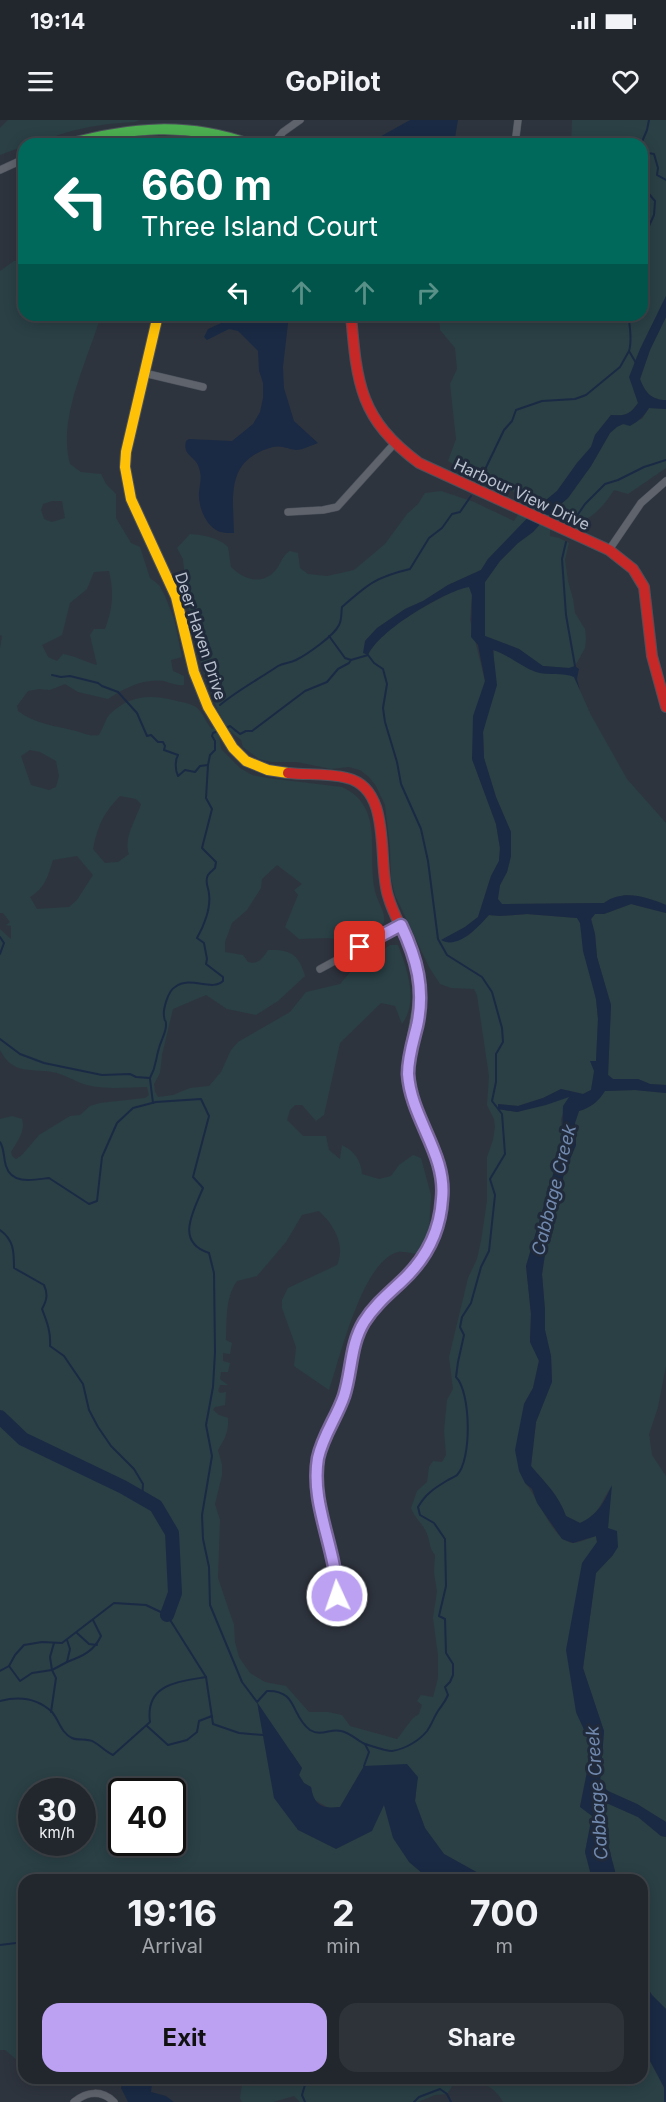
<!DOCTYPE html>
<html lang="en">
<head>
<meta charset="utf-8">
<style>
	:root { --surface:#22272e; --page:#2e333a; --text:#f1f3f6; --muted:#a2a5aa; --line:#3f444a; --accent:#bca0f2 }
	body { margin:0; font-family:Inter,sans-serif; background:var(--page); color:var(--text); height:100vh; display:flex; flex-direction:column; font-size:22px; white-space:nowrap }
	* { box-sizing:border-box; margin:0 }
	p { font-size:20px; color:var(--muted) }
	.icon { flex:none; width:33px; height:33px; fill:none; stroke:currentColor; stroke-width:2; stroke-linecap:round; stroke-linejoin:round }
	.map { position:relative; flex:1; overflow:hidden }
	.drawer { position:absolute; left:18px; top:1754px; width:630px; height:210px; display:flex; flex-direction:column; background:var(--surface); border-radius:18px; box-shadow:0 3px 15px #0003,0 0 0 2px var(--line) }
	.drawer>* { flex:none }
	.hud { position:absolute; left:18px; top:18px; width:630px; height:183px; border-radius:18px; box-shadow:0 3px 15px #0003,0 0 0 2px var(--line); background:#00695c; color:#fff; overflow:hidden }
	.speed { position:absolute; left:18px; top:1658px; display:flex; gap:12px; font-size:30px; font-weight:700; text-align:center }
	.speed>* { display:grid; place-content:center; width:78px; height:78px; border-radius:50%; background:var(--surface); box-shadow:0 3px 15px #0003,0 0 0 2px var(--line); line-height:1 }
	.speed small { font-size:15px; font-weight:400 }
	.speed .limit { border:3px solid #111; border-radius:9px; background:#fff; color:#111 }
	.pin { position:absolute; display:grid; place-items:center; width:51px; height:51px; color:#fff; margin:-26px; border-radius:12px; box-shadow:0 3px 9px #0006 }
	.me { position:absolute; width:66px; margin:-33px; rotate:357deg; stroke-linejoin:round; filter:drop-shadow(0 0 4px #0008) }
	.turn { display:flex; align-items:center; gap:21px; height:126px; padding:0 24px; font-size:27px }
	.turn .icon { width:78px; height:78px; stroke-width:2.5 }
	.turn b { display:block; font-size:42px; line-height:51px }
	.lanes { display:flex; align-items:center; height:57px; padding:0 24px; background:#0003; justify-content:center; gap:30px; direction:ltr }
	.lanes .off { opacity:.35 }
	.eta { display:flex; justify-content:space-evenly; align-items:center; height:102px; text-align:center }
	.eta b { font-size:36px; font-weight:700; line-height:42px }
	.cta { display:flex; gap:12px; margin-top:auto; padding:12px 24px }
	.cta a { flex:1; height:69px; border-radius:18px; background:var(--accent); color:#111; font-size:24px; font-weight:700; line-height:69px; text-align:center }
	.cta a+a { background:var(--page); color:var(--text) }
	.status { display:flex; justify-content:space-between; align-items:center; height:42px; padding:0 30px; background:var(--surface); direction:ltr }
	.status svg { height:16px; fill:currentColor }
	header { display:flex; justify-content:space-between; align-items:center; height:78px; padding:0 24px; background:var(--surface); font-size:27px; font-weight:700 }
	.map>svg:first-child { display:block }
</style>
</head>
<body>
<div class="status"><b>19:14</b><svg viewBox="0 0 49 12"><path d="M0 12V9h3v3zM5 12V6h3v6zM10 12V3h3v9zM15 12V0h3v12zM26 1h20v11H26zM47 4h2v5h-2z"/></svg></div>
<header><svg class="icon" aria-label="menu" viewBox="0 0 24 24"><path d="M4 6h16M4 12h16M4 18h16"/></svg>GoPilot<svg class="icon" aria-label="heart" viewBox="0 0 24 24"><path d="M12 20l-8-8c-3-5 5-10 8-4 3-6 11-1 8 4z"/></svg></header>
<div class="map">
<svg width="666" height="1982" viewBox="0 0 666 1982">
	<rect width="100%" height="100%" fill="#2e343e"/>
	<g fill="#2a4045" fill-rule="evenodd">
		<path d="M8,0H139L135,2C111,3 88,6 65,13C51,17 39,24 24,24V26L0,35V8Z"/>
		<path d="M572,0H666V176L635,241L636,274L638,283C630,295 625,296 611,295L595,315L591,327L577,343L557,371L540,385L488,439L481,450L448,465L423,481L405,489L377,508L365,521L368,535C382,506 429,485 457,469L469,466L472,475L470,500L485,561L472,639L496,704L500,728L499,741L491,756L478,797L465,807L442,820L468,816L489,795L500,796L527,794L577,798L580,803L596,879L598,899L596,941H591L595,951L591,970L583,974L561,969L543,978L518,986L499,984L498,989L517,992L570,976L561,999L562,1020L555,1048L526,1146L531,1194L530,1222L539,1240L533,1268L524,1284L525,1363C538,1376 553,1422 573,1423C579,1423 589,1418 596,1416L597,1422L576,1592L592,1627L580,1686L592,1696L585,1732L592,1759H489L444,1734L425,1708L415,1681L417,1657L364,1646L340,1687L329,1688L313,1679L311,1667L304,1663L299,1655L302,1648L292,1633L298,1710L384,1684L409,1742L429,1759L24,1760L23,1945L5,1930H0V999L12,996L22,999C26,1011 17,1022 11,1032L12,1036L16,1039L22,1035L39,1015L70,996L80,995L90,986L100,983L145,978L149,975L147,967C128,967 106,970 87,965C75,962 65,954 52,952C29,948 13,955 0,930V809L11,819V806L6,805L10,802L3,793H0V529L2,516L0,515V151L14,141L24,139V195H101C88,240 57,298 70,344L81,352L101,354L106,364L116,374V398L131,423L140,427L150,458L159,465L165,476L174,499L182,537L171,540L173,551L184,556V565C177,566 171,563 164,561C144,558 124,568 108,579L78,572L65,564L50,570L39,569L28,571L17,586L18,591C35,604 56,606 76,611C84,613 90,617 99,615C103,609 105,600 109,595C128,576 149,574 173,580C181,582 189,583 196,587C204,593 205,602 212,609L222,604L224,601L218,591L203,551L187,482L183,439L177,428L190,414C203,415 218,417 228,427L231,447C243,459 261,466 275,451C281,445 281,436 290,431L298,433L300,448L308,454L327,456L354,450L385,424L407,394L418,384L425,373L441,371L474,382L514,401L525,384L524,376C498,365 472,356 448,341L456,319L450,264L457,249L455,228L440,210L439,195H642V24H571ZM52,381H62L65,398L52,402L44,399L41,390L43,384ZM109,451C114,472 113,488 105,509H94L90,515L97,545C85,542 76,536 63,534L57,541L48,537L42,525L62,515L70,483L87,469L94,452ZM229,610L241,620L243,627L259,639L272,642H297L331,649L349,647L360,650L369,657L376,666L385,685L390,727L391,758L395,775L429,847L440,864L451,868L474,869L477,875L489,956L487,985L494,999L495,1007L493,1020L487,1037V1081L481,1121L477,1139L468,1158L449,1237L453,1269L447,1280L444,1311L446,1335L442,1342L433,1341L429,1347L427,1362L417,1371L411,1388C415,1399 425,1405 428,1417C431,1425 429,1428 435,1435L434,1453L437,1471L433,1498L438,1535V1558L433,1577L421,1575L417,1581L422,1585L419,1594L413,1598L397,1619L350,1606L342,1595L328,1592H309L286,1566L265,1562L250,1553L239,1537L235,1522L234,1505L218,1458L220,1400L215,1384L222,1355V1345L218,1330C225,1319 229,1311 228,1298L219,1295L213,1290L215,1287L225,1285L226,1272L220,1273L218,1271L220,1265H228L220,1259L221,1252H228L230,1243L223,1241V1233L230,1234L232,1223L226,1220C227,1199 225,1178 237,1161L257,1156L286,1122L302,1095L319,1091C334,1105 346,1125 337,1145L288,1168L282,1180V1188L296,1227L294,1246L329,1270C340,1238 362,1141 398,1132C403,1131 411,1133 416,1134L429,1111L431,1075L421,1038L413,1035L399,1045L391,1056L379,1059L362,1054C361,1040 354,1031 342,1025L340,1039L329,1030L326,1016H303L287,1000L290,990L295,985H302L316,1001L324,995L340,923L381,883L395,886L402,904C419,881 407,849 398,825H390L352,850L340,864L306,872L290,892L238,922L231,930L221,952L209,966L190,968L173,975L158,977L155,972L154,964L160,953L162,935L173,889L206,875L227,889L256,895L278,881L305,856C299,834 290,829 268,830C263,838 258,845 248,842L243,835L225,832V822L232,803L247,790L261,768L262,759L277,745L302,764L294,770L298,775L285,807L299,819L328,818L354,822C362,816 383,809 384,802C386,792 377,781 375,771C366,734 386,687 342,667L267,658L252,655L240,648L221,629L219,615ZM30,630L40,632L56,641L59,656L56,667L49,670L31,665L21,636ZM120,676L136,679L141,684C136,700 123,718 129,734L118,742L105,743L93,729C98,705 103,694 120,676ZM77,736L93,755L77,780L69,787L37,789L30,777C45,768 48,756 53,740ZM32,1671H82V1722H32ZM122,1671H172V1722H122Z"/>
		<path d="M666,197V280C651,280 645,272 640,259L650,230Z"/>
		<path d="M649,288L666,289V348L628,374L614,370C608,380 593,399 582,400L578,405L561,395C554,399 549,408 550,416L559,418L569,423L565,440L568,461L573,479L575,493L585,509L586,519L585,528L575,546L569,548L542,546L519,529L485,516V462L500,441L518,423L533,412L548,395L568,378L591,346L610,313L617,306L642,299Z"/>
		<path d="M494,530L510,537L536,552L568,554L574,557L591,595L627,659L666,703V785C645,777 624,769 604,783L501,784L497,779L500,765L507,752L511,736V712L496,677L484,638L483,612L487,593Z"/>
		<polygon points="631,784 666,793 666,965 650,964 638,959 613,959 608,955 611,885 597,837 595,814 591,799 595,794 604,794"/>
		<path d="M635,970L666,973V1246L658,1287L649,1314L652,1335L666,1356V1702L637,1684L608,1671L600,1663L604,1611L583,1548L596,1453L613,1435L608,1408L611,1367C600,1383 600,1394 580,1403L566,1396C558,1374 546,1364 531,1346L536,1302L552,1261L551,1236L545,1210V1190L542,1155L550,1101L565,1051L576,1025L575,1003L579,991C590,988 599,981 604,971Z"/>
		<polygon points="603,1681 638,1697 661,1716 666,1717 666,1889 652,1875 642,1859 642,1760 617,1759 605,1713"/>
		<path d="M642,1926L664,1968V1982H503C493,1963 474,1958 455,1962L447,1974L435,1975L418,1982H300L294,1976L273,1982H242L240,1978L243,1958H642Z"/>
	</g>
	<g fill="#1a2a44">
		<polygon points="410,0 458,0 454,24 367,24"/>
		<path d="M666,176V197L650,230L640,259C645,272 651,280 666,280V289L649,288C644,296 639,301 630,306L623,304L617,307L610,313L591,346L568,378L548,395L533,412L518,423L500,441L485,462V516L519,529L543,546L569,548L575,546L579,549L577,559L580,570L574,557C563,552 549,556 536,552C521,547 509,535 493,530L497,565L483,612L484,638L496,677L511,712V736L507,752L500,765L498,779L502,784L604,783C624,769 645,777 666,785V793L631,784L604,794H595L591,799L595,814L597,837L611,885L608,955L613,959H638L650,964L666,965V973L635,970L605,971C599,981 590,988 579,991L575,1003L576,1025L565,1051L550,1101L542,1154L545,1190V1210L551,1236L552,1262L536,1302L531,1346C546,1364 558,1374 566,1396L580,1403C598,1395 604,1382 612,1365L608,1408L617,1411L618,1427L613,1435L596,1453L583,1548L604,1611L600,1663L608,1671L637,1684L666,1702V1717L661,1716L638,1697L604,1682L605,1713L617,1759H592L585,1732L592,1696L580,1687L592,1627L576,1592L566,1530L582,1443L597,1422L596,1416L573,1423L562,1419L537,1383L532,1369L525,1363L519,1351L515,1330L524,1284L533,1268L539,1241L530,1222L531,1194L526,1146L555,1048L562,1020L563,986L569,977L546,985L517,992L498,989V984L518,986L543,978L561,969L583,974L591,970L594,951L590,941H596L598,899L596,879L583,831L580,803L577,798L527,794L500,796L489,795C479,806 458,830 441,820L465,807L478,797L491,756L499,741L500,728L496,704L472,639L473,596L485,561L478,525L471,517L472,475L469,467C442,472 379,511 368,535L363,533L365,521L377,508L405,489L423,481L448,465L481,450L488,439L540,385L557,371L577,343L591,327L595,315L611,295C625,296 630,295 638,283L629,257L640,229Z"/>
		<path d="M239,195H289L283,247L284,268L294,301L318,323C312,325 303,330 296,330C288,329 282,325 273,327C226,340 233,374 234,413C230,413 224,413 220,412C205,406 198,386 199,372C200,363 202,357 199,348C196,336 182,336 186,321L189,319L232,321L253,304L260,292L263,278V263L259,251L258,231L238,211L229,209L207,220L204,217L208,209Z"/>
		<path d="M257,1582L302,1648L299,1655L304,1663L311,1667C314,1685 322,1689 340,1687L364,1646L407,1644L418,1657L415,1681L425,1708L444,1734L489,1759H429L409,1742L393,1718L384,1685L372,1711L336,1729L298,1710L274,1678Z"/>
		<polygon points="642,1859 652,1875 666,1889 666,1982 664,1982 664,1967 642,1926"/>
		<polygon points="124,1958 157,1958 152,1965 151,1972 166,1976 174,1982 128,1982 121,1968"/>
	</g>
	<g fill="none" stroke-linecap="round" stroke-linejoin="round">
		<g stroke="#1a2a44" stroke-width="2">
			<polyline points="641,24 647,10 649,0"/>
			<polyline points="642,32 654,34 658,48 657,55 666,60"/>
			<polyline points="642,56 649,74 655,81 654,95 642,121"/>
			<path d="M628,195C630,206 632,221 629,231L636,243"/>
			<polyline points="479,362 504,310 512,301 516,290 542,281 575,279 586,275 620,247 629,231"/>
			<polyline points="572,403 585,384 605,364 618,360 644,347 666,340"/>
			<polyline points="566,422 562,439 566,495 575,546"/>
			<polyline points="329,516 345,538 351,540"/>
			<path d="M52,555L61,557L70,556L98,563L102,566L118,572L137,593L147,616L151,615L158,622H163L165,626L164,630L178,635C175,640 175,650 178,656L185,650L195,652L200,646L208,645"/>
			<path d="M220,585C238,570 259,559 278,546C283,543 290,543 296,540C306,535 334,516 339,505C342,500 341,493 342,487C368,464 376,457 410,449L429,418L442,408L452,394L460,392L471,376"/>
			<polyline points="0,817 4,823 0,834"/>
			<path d="M0,919L20,934L44,943L102,955L130,954L136,957L150,958C157,945 155,941 159,928C161,920 166,913 166,905C166,897 165,905 164,896C163,889 168,871 175,867C191,855 211,872 223,861V857L206,844L207,839L204,823L197,818C204,806 211,788 209,774C209,768 204,762 208,755C210,752 213,750 215,748L216,742L202,728L212,689L206,678L208,645L210,635L215,630V621L212,616L213,613L218,611"/>
			<polyline points="150,959 153,983"/>
			<path d="M0,1022C5,1030 3,1037 6,1046C12,1065 33,1060 49,1058L89,1084L97,1081L102,1037L117,1003L133,988L156,982L201,979L209,996L193,1057L203,1068C193,1092 175,1122 209,1133L214,1153L215,1232L213,1267L206,1305L212,1336L202,1395L203,1419L209,1447L210,1485L242,1562L257,1582L267,1571C298,1570 290,1595 310,1610C321,1617 331,1608 341,1611C349,1612 358,1621 365,1624C372,1626 385,1631 392,1631C405,1629 419,1621 427,1611C432,1604 434,1597 438,1591C442,1585 445,1582 448,1575L445,1567L450,1562L453,1555V1544L446,1533L445,1499L439,1496L446,1466L445,1419L434,1403L420,1395L418,1387C426,1373 435,1368 448,1360C450,1359 456,1356 457,1355C472,1340 471,1272 456,1257L458,1242L464,1215L460,1207L462,1197L471,1183L481,1147L489,1131L495,1075L490,1059L505,1034L502,994L492,981L496,962V934L503,922L502,908L492,872L482,857L447,835L438,819L428,741L421,709L401,664L397,642L385,602L383,588L387,564L383,549L374,543L368,535L351,540L349,543L338,549L327,562L305,571L252,611H246L240,614L230,606L224,609"/>
			<path d="M0,1110C14,1120 14,1132 14,1148L44,1165C48,1174 47,1180 42,1189C47,1202 51,1212 50,1226L64,1236L83,1264L89,1290L98,1307L111,1326L134,1349L143,1364L142,1378"/>
			<polyline points="77,1513 89,1524 97,1525"/>
			<path d="M67,1542C83,1536 94,1531 101,1516L93,1500"/>
			<polyline points="9,1546 20,1561 32,1553 52,1550 67,1542 70,1529 67,1520"/>
			<polyline points="0,1551 9,1546 15,1535 24,1525 42,1522 62,1523 114,1483 146,1485 167,1495 206,1557 213,1604 239,1613 263,1615"/>
			<path d="M0,1581C19,1576 37,1578 52,1592C59,1600 61,1613 72,1618C78,1621 87,1618 94,1622C101,1626 106,1632 113,1635L150,1602C145,1564 177,1562 206,1557"/>
			<polyline points="51,1592 56,1558 52,1550 50,1537 54,1523"/>
			<polyline points="147,1606 168,1625 187,1620 197,1612 199,1601 212,1596"/>
			<polyline points="364,1646 369,1632 365,1624"/>
			<polyline points="0,1825 24,1822"/>
			<polyline points="24,1871 18,1895 21,1907 24,1907"/>
			<polyline points="305,1982 302,1975 307,1958"/>
			<polyline points="414,1982 419,1977 440,1969 447,1974 451,1982"/>
		</g>
		<polyline stroke="#1a2a44" stroke-width="14" points="0,1297 23,1319 123,1367 156,1386 172,1413 175,1473 167,1495"/>
		<g stroke="#4c515b" stroke-width="8">
			<g id="street">
				<polyline points="273,24 283,12 300,0"/>
				<polyline points="515,24 518,0"/>
				<polyline points="0,50 24,39"/>
				<polyline points="144,253 203,267"/>
				<polyline points="288,392 323,390 337,387 394,324"/>
				<polyline points="609,430 641,383 666,361"/>
				<polyline points="320,849 401,805"/>
				<path d="M74,1982C87,1971 102,1970 114,1982"/>
			</g>
		</g>
		<g stroke="#4c515b" stroke-width="12">
			<g id="fast">
				<path d="M68,24C131,7 187,2 249,24"/>
				<path d="M419,857C422,893 406,927 409,963C411,985 422,1004 432,1024C450,1061 443,1104 422,1138"/>
				<polyline points="321,1389 335,1447 336,1484"/>
			</g>
		</g>
		<g stroke="#4c515b" stroke-width="12">
			<polyline id="slow" points="158,195 126,332 125,347 131,379 176,477 194,552 208,587 233,628 246,641 268,650 288,653"/>
		</g>
		<g stroke="#4c515b" stroke-width="12">
			<g id="jam">
				<path d="M351,195C357,265 360,299 419,343L609,430L633,449L644,467L652,536L666,587"/>
				<path d="M288,653C307,655 328,653 347,658C393,669 377,742 388,776C396,804 415,828 419,857"/>
				<path d="M321,1389C315,1362 315,1338 327,1313C333,1300 341,1288 344,1275C351,1250 350,1226 363,1204C379,1179 403,1161 422,1138"/>
			</g>
		</g>
		<use href="#street" stroke="#5e636c" stroke-width="7"/>
		<use href="#fast" stroke="#4caf50" stroke-width="10"/>
		<use href="#slow" stroke="#ffc107" stroke-width="10"/>
		<use href="#jam" stroke="#c62828" stroke-width="10"/>
	</g>
	<g fill="none" stroke-linecap="round" stroke-linejoin="round">
		<g stroke="#7a689d" stroke-width="15">
			<path id="route" d="M337,1476C337,1429 310,1385 318,1338C323,1315 337,1297 344,1276C352,1251 350,1225 364,1202C374,1186 387,1175 401,1162C425,1140 440,1112 442,1079C447,1034 411,999 408,954C408,937 413,922 417,906C425,869 417,839 401,805L360,827"/>
		</g>
		<use href="#route" stroke="#bca0f2" stroke-width="10"/>
	</g>
	<g text-anchor="middle" stroke-width="6" stroke-linejoin="round" paint-order="stroke">
		<g font-size="16" fill="#b9c0ce" stroke="#202a3a">
			<text transform="translate(522 374) rotate(25)" y="6">Harbour View Drive</text>
			<text transform="translate(201 516) rotate(72)" y="6">Deer Haven Drive</text>
		</g>
		<g font-size="18" font-style="italic" fill="#7189ae" stroke="#202a3a">
			<text transform="translate(554 1070) rotate(-76)" y="6">Cabbage Creek</text>
			<text transform="translate(597 1673) rotate(-94)" y="6">Cabbage Creek</text>
		</g>
	</g>
</svg>
<div class="speed"><div>30<small>km/h</small></div><div class="limit">40</div></div>
<div class="pin" style="left:360px;top:827px;background:#d93025"><svg class="icon" aria-label="arrive" viewBox="0 0 24 24"><path d="M6 21V4h12l-3 4 3 4H6"/></svg></div>
<svg class="me" style="left:337px;top:1476px" viewBox="-20 -20 40 40"><circle r="17" fill="#bca0f2" stroke="#fff" stroke-width="3"/><path d="M0-11L8 9 0 5-8 9z" fill="#fff"/></svg>
<div class="hud">
<div class="turn"><svg class="icon" aria-label="left" viewBox="0 0 24 24"><path d="M17 20v-9H6M10 6l-5 5 5 5"/></svg><div><b>660 m</b>Three Island Court</div></div>
<div class="lanes"><svg class="icon" aria-label="left" viewBox="0 0 24 24"><path d="M17 20v-9H6M10 6l-5 5 5 5"/></svg><svg class="icon off" aria-label="ahead" viewBox="0 0 24 24"><path d="M12 20V5M6 11l6-6 6 6"/></svg><svg class="icon off" aria-label="ahead" viewBox="0 0 24 24"><path d="M12 20V5M6 11l6-6 6 6"/></svg><svg class="icon off" aria-label="right" viewBox="0 0 24 24"><path d="M7 20v-9h11M14 6l5 5-5 5"/></svg></div>
</div>
<section class="drawer">
<div class="eta">
<div><b>19:16</b><p>Arrival</p></div>
<div><b>2</b><p>min</p></div>
<div><b>700</b><p>m</p></div>
</div>
<div class="cta"><a>Exit</a><a>Share</a></div>
</section>
</div>
</body>
</html>
